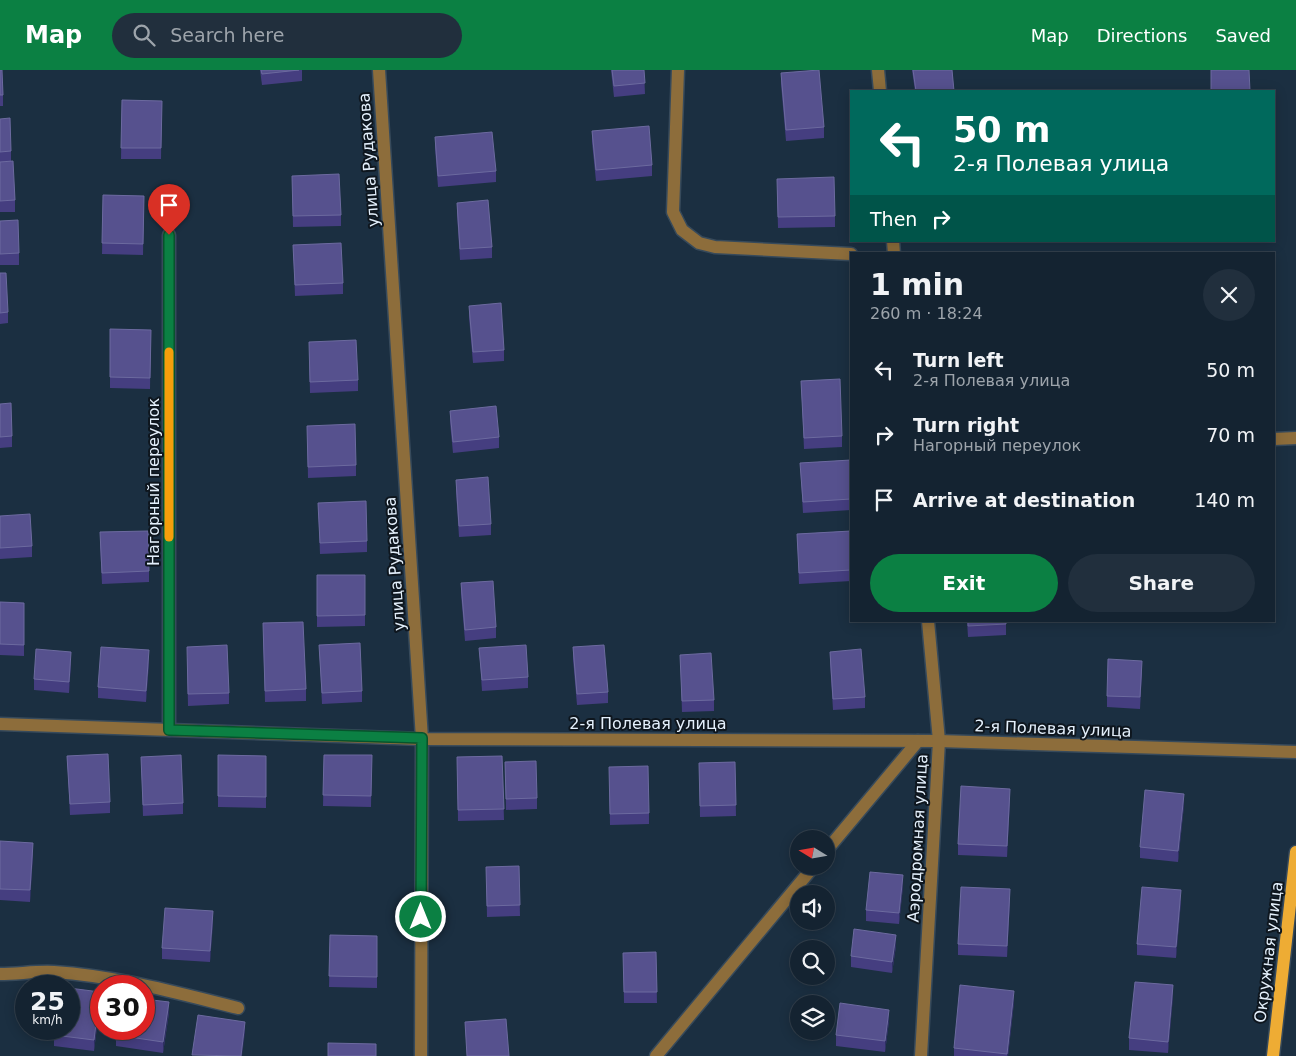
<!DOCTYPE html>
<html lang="en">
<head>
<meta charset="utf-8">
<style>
	:root { --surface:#142331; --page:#212f3d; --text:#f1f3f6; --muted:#9da4ab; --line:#33404d; --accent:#0b8043 }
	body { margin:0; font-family:"DejaVu Sans",sans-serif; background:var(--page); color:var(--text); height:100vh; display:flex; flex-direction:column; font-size:19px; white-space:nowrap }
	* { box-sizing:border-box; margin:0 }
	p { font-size:16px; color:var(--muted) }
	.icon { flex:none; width:28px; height:28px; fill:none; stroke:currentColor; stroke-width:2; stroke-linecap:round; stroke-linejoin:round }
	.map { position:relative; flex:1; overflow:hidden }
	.details { position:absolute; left:850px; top:182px; width:425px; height:370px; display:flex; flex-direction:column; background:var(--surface); border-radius:0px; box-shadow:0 2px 12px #0003,0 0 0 1px var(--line) }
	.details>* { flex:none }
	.banner { position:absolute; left:850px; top:20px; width:425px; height:152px; border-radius:0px; box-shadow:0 2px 12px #0003,0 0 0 1px var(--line); background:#00695c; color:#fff; overflow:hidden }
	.needle { width:32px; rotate:281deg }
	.tools { position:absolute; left:790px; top:760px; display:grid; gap:10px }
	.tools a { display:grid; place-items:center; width:45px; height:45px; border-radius:50%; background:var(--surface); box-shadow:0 2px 12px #0003,0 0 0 1px var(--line); font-size:25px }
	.speed { position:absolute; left:15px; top:905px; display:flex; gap:10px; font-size:25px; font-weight:700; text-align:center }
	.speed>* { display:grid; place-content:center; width:65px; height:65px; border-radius:50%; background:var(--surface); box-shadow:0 2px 12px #0003,0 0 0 1px var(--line); line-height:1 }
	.speed small { font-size:12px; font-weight:400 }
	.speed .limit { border:8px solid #d22; background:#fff; color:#111 }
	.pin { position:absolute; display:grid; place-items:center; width:42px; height:42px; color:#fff; margin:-51px -21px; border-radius:50% 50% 50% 0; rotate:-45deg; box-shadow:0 0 5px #0007 }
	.pin .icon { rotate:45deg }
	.me { position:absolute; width:55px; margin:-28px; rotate:0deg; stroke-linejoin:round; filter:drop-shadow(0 0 4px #0008) }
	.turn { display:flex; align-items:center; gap:18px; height:105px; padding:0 20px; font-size:22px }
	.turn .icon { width:65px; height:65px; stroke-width:2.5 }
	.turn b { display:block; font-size:35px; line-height:42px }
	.then { display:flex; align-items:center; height:48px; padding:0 20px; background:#0003; gap:10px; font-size:19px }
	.round { display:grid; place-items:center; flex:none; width:52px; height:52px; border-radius:26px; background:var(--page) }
	.headline { display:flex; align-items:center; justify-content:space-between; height:85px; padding:0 20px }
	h1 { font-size:30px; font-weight:700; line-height:38px }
	.primary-button { display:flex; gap:10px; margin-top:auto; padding:10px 20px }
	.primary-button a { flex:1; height:58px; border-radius:30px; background:var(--accent); color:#fff; font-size:20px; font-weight:700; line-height:58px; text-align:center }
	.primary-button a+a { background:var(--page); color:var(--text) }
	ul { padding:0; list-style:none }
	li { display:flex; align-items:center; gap:15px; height:65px; padding:0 20px }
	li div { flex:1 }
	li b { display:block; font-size:19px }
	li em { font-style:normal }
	header { display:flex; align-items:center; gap:30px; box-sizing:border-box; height:70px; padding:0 25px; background:var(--accent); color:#fff }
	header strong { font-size:24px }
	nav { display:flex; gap:28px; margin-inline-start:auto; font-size:18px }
	.search { width:350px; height:45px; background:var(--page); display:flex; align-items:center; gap:12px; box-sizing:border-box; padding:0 18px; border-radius:28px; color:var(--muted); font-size:19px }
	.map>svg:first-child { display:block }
</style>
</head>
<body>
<header>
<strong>Map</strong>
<div class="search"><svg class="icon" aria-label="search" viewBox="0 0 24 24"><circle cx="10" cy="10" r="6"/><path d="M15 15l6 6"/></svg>Search here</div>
<nav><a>Map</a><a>Directions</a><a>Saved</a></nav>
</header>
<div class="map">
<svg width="1296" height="986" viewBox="0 0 1296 986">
	<rect width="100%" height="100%" fill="#1b2f41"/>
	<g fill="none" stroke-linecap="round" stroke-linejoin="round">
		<g stroke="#374a5b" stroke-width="15">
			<g id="minor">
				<polyline points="379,0 422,669 421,986"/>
				<polyline points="678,0 673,142 682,160 699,173 715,177 851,184"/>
				<polyline points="878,0 880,21"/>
				<polyline points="169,165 169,660"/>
				<polyline points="893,171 894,184"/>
				<polyline points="1274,369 1296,368"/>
				<polyline points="0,654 422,669 939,671 1296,682"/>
				<polyline points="826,781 918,671"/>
				<path d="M0,904C18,904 36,901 54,902C117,906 177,923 238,938"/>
				<polyline points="656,986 814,796"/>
				<polyline points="921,986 939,671 928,551"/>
			</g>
		</g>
		<g stroke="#374a5b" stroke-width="15">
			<polyline id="major" points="1273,986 1296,782"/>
		</g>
		<use href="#minor" stroke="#8d6d3b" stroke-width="12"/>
		<use href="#major" stroke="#eeac34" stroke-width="12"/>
	</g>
	<g fill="#453e80">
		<polygon points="0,0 3,25 3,36 0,36"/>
		<polygon points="260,0 302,0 302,11 262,15"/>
		<polygon points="611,0 644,0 645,24 614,27"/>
		<polygon points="912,0 952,0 954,21 915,21"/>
		<polygon points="781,3 824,57 824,68 786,71 781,14"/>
		<polygon points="122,30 162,31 161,89 121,89"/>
		<polygon points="0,49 11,81 11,91 15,130 15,142 0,142"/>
		<polygon points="592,61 652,95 652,106 596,111 592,72"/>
		<polygon points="435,67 496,101 496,112 438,117 435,78"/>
		<polygon points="292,106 341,145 341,156 293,157"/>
		<polygon points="777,120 835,146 835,157 778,158"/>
		<polygon points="103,125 144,126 143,185 102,184"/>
		<polygon points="457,133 492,177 492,188 460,190 457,144"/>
		<polygon points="0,151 19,183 19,195 0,195"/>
		<polygon points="293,175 343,213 343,224 295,226"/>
		<polygon points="0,203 8,242 8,253 0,254"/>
		<polygon points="469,236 504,280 504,291 473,293 469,247"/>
		<polygon points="110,259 151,260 150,319 110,318"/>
		<polygon points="309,283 358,310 358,321 310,323"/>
		<polygon points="801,311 842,366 842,377 804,379"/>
		<polygon points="0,334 12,366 12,377 0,378"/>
		<polygon points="450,341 499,367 499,378 453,383 450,352"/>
		<polygon points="307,356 356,395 356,406 308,408"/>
		<polygon points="851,390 851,440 803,443 800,393"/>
		<polygon points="456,410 491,454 491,465 459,467 456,421"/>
		<polygon points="318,433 367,471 367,482 320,484"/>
		<polygon points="0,446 32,476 32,487 0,489"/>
		<polygon points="851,461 851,511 799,514 797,464"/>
		<polygon points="100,473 149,501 149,512 102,514"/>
		<polygon points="317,505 365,505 365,556 317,557"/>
		<polygon points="461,513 496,557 496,568 465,571 461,524"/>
		<polygon points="0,532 24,533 24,586 0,585"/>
		<polygon points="967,551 1006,551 1006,565 968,567"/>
		<polygon points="263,564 306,619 306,631 265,632"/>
		<polygon points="319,575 362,621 362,632 322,634"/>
		<polygon points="573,577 608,622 608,633 577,635 573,589"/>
		<polygon points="479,578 528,607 528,618 482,621"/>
		<polygon points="830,582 865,627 865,638 833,640 830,593"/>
		<polygon points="680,585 714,630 714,641 682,642"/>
		<polygon points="187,588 229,623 229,634 188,636"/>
		<polygon points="149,592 146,632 98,628 98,617"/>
		<polygon points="71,593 69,623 34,620 34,609"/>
		<polygon points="1142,602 1140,639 1107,637 1107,626"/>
		<polygon points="218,685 266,686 266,738 218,737"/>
		<polygon points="324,685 372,685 371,737 323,736"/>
		<polygon points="67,686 110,732 110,743 70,745"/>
		<polygon points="502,686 504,750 458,751 457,687"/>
		<polygon points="141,687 183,733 183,744 143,746"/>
		<polygon points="505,692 537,728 537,739 506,740"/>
		<polygon points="735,692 736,746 700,747 699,693"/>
		<polygon points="609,697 649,743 649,754 610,755"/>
		<polygon points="1010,730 1007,787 958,785 958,774"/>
		<polygon points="1184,735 1178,792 1140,788 1140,777"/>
		<polygon points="0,771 33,784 30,832 0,830"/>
		<polygon points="519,796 520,846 487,847 486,797"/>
		<polygon points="903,816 899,854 866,851 866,840"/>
		<polygon points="1010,830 1007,887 958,885 958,874"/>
		<polygon points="1181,831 1176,888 1137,885 1137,874"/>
		<polygon points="213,852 210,892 162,889 162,878"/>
		<polygon points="330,865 377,866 377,918 329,917"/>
		<polygon points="896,876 892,903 851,897 851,886"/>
		<polygon points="656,882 657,933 624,933 623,883"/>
		<polygon points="1173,926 1168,983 1129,980 1129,968"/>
		<polygon points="1014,932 1008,986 954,986 954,978"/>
		<polygon points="100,933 94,981 54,976 54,965"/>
		<polygon points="169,943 163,983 116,976 116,965"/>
		<polygon points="889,951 885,982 836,976 836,965"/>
		<polygon points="465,952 509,986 467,986"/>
	</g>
	<g fill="#2d3061">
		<polygon points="149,580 149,592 146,632 146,621"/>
		<polygon points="71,582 71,593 69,623 69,612"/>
		<polygon points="1010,719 1010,730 1007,787 1007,776"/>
		<polygon points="1184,724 1184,735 1178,792 1178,781"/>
		<polygon points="33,773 33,784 30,832 30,820"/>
		<polygon points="903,805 903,816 899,854 899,843"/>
		<polygon points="1010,819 1010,830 1007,887 1007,876"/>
		<polygon points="1181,820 1181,831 1176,888 1176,877"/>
		<polygon points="213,841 213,852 210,892 210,881"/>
		<polygon points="896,865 896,876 892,903 892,892"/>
		<polygon points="1173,915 1173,926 1168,983 1168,972"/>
		<polygon points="1014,921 1014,932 1008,986 1007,986"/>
		<polygon points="100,922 100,933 94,981 94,970"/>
		<polygon points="169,932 169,943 163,983 163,972"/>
		<polygon points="889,940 889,951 885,982 885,971"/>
		<polygon points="245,952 245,963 242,986 241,986"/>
	</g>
	<g fill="#56518e" stroke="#6c6a9f">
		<polygon points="0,0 2,0 3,25 0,25"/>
		<polygon points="261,0 299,0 262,4"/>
		<polygon points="612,0 644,0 645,13 614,16"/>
		<polygon points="819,0 824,57 786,60 781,3"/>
		<polygon points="913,0 952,0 954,21 916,21"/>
		<polygon points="1211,0 1249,0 1250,21 1211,21"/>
		<polygon points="122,30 162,31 161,78 121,78"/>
		<polygon points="10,48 11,81 0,82 0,49"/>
		<polygon points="649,56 652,95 596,100 592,61"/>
		<polygon points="492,62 496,101 438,106 435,67"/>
		<polygon points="13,91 15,130 0,131 0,92"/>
		<polygon points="339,104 341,145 293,146 292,106"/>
		<polygon points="834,107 835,146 778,147 777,109"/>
		<polygon points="103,125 144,126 143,174 102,173"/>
		<polygon points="488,130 492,177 460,179 457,133"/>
		<polygon points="18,150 19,183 0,184 0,151"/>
		<polygon points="341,173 343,213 295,215 293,175"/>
		<polygon points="0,203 6,203 8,242 0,243"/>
		<polygon points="501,233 504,280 473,282 469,236"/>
		<polygon points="110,259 151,260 150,308 110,307"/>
		<polygon points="356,270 358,310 310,312 309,272"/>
		<polygon points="840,309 842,366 804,368 801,311"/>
		<polygon points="11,333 12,366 0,367 0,334"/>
		<polygon points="496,336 499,367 453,372 450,341"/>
		<polygon points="355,354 356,395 308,397 307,356"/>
		<polygon points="851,390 851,429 803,432 800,393"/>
		<polygon points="488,407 491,454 459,456 456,410"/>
		<polygon points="366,431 367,471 320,473 318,433"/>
		<polygon points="30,444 32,476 0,478 0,446"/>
		<polygon points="148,461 149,501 102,503 100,462"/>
		<polygon points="851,461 851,500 799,503 797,464"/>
		<polygon points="317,505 365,505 365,545 317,546"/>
		<polygon points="493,511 496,557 465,560 461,513"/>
		<polygon points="0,532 24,533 24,575 0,574"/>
		<polygon points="968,551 1006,551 1006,554 968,556"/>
		<polygon points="303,552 306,619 265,621 263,553"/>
		<polygon points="360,573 362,621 322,623 319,575"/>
		<polygon points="227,575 229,623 188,624 187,577"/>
		<polygon points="526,575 528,607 482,610 479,578"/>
		<polygon points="604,575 608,622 577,624 573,577"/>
		<polygon points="101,577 149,580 146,621 98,617"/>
		<polygon points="36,579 71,582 69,612 34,609"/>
		<polygon points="861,579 865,627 833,629 830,582"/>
		<polygon points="711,583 714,630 682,631 680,585"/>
		<polygon points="1108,589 1142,591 1140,627 1107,626"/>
		<polygon points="108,684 110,732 70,734 67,686"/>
		<polygon points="181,685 183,733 143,735 141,687"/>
		<polygon points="218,685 266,686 266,727 218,726"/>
		<polygon points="324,685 372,685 371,726 323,725"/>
		<polygon points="502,686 504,739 458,740 457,687"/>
		<polygon points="536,691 537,728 506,729 505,692"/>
		<polygon points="735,692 736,735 700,736 699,693"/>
		<polygon points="648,696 649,743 610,744 609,697"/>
		<polygon points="961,716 1010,719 1007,776 958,774"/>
		<polygon points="1145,720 1184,724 1178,781 1140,777"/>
		<polygon points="0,771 33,773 30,820 0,819"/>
		<polygon points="519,796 520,835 487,836 486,797"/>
		<polygon points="870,802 903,805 899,843 866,840"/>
		<polygon points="961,817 1010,819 1007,876 958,874"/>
		<polygon points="1142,817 1181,820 1176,877 1137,874"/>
		<polygon points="165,838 213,841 210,881 162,878"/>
		<polygon points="854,859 896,865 892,892 851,886"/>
		<polygon points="330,865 377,866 377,907 329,906"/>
		<polygon points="656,882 657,922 624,922 623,883"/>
		<polygon points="1135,912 1173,915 1168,972 1129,968"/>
		<polygon points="960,915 1014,921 1007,984 954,978"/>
		<polygon points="69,918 100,922 94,970 54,965 55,959 69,959"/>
		<polygon points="144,929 169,932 163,972 116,965 117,959 144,959"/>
		<polygon points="840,933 889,940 885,971 836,965"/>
		<polygon points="198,945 245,952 241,986 192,985"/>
		<polygon points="506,949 509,986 467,986 465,952"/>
		<polygon points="328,973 376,974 376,986 328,986"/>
	</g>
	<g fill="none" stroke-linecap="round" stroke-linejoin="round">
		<g stroke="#07532c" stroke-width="12">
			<polyline id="route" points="169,165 169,660 422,668 421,847"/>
		</g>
		<use href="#route" stroke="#0b8043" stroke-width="9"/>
		<polyline stroke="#f59e0b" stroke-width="9" points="169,282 169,467"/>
	</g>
	<g text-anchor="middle" stroke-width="4" stroke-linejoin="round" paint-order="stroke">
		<g font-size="16" fill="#e4f0fc" stroke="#0e161e">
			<text transform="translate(368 90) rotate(-94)" y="6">улица Рудакова</text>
			<text transform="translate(153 412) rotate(-90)" y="6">Нагорный переулок</text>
			<text transform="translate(394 494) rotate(-94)" y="6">улица Рудакова</text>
			<text x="648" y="659">2-я Полевая улица</text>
			<text transform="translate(1053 658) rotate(2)" y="6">2-я Полевая улица</text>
			<text transform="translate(917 768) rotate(-87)" y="6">Аэродромная улица</text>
			<text transform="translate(1268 882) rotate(-83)" y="6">Окружная улица</text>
		</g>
	</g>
</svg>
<div class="tools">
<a><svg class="needle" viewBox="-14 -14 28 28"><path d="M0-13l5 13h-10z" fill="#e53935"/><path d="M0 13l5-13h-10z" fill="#9da4ab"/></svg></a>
<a><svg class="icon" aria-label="sound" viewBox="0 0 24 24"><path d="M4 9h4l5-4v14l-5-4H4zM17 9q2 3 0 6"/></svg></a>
<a><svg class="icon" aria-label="search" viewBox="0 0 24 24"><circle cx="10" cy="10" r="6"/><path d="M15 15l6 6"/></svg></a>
<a><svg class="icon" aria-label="layers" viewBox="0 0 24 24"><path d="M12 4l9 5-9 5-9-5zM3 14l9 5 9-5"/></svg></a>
</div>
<div class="speed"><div>25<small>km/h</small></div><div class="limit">30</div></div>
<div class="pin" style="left:169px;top:165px;background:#d93025"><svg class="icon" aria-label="arrive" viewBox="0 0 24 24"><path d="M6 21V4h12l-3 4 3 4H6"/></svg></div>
<svg class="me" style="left:421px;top:847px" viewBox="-20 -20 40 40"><circle r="17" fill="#0b8043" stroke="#fff" stroke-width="3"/><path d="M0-11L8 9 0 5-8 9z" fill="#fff"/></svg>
<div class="banner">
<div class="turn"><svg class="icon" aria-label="left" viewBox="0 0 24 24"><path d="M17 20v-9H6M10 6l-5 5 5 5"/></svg><div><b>50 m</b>2-я Полевая улица</div></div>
<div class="then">Then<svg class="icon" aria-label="right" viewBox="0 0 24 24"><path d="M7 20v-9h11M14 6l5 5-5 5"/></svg></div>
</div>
<section class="details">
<div class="headline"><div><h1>1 min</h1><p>260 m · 18:24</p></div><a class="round"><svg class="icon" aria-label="close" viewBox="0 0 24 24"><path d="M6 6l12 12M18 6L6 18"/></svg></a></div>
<ul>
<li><svg class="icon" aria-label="left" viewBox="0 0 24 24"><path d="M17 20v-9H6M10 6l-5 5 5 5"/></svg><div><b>Turn left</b><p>2-я Полевая улица</p></div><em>50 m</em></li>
<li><svg class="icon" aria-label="right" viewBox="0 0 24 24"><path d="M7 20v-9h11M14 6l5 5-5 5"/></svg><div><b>Turn right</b><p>Нагорный переулок</p></div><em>70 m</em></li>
<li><svg class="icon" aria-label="arrive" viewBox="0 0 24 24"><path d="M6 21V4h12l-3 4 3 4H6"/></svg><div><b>Arrive at destination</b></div><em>140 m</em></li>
</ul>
<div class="primary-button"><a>Exit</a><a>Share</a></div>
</section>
</div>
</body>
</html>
